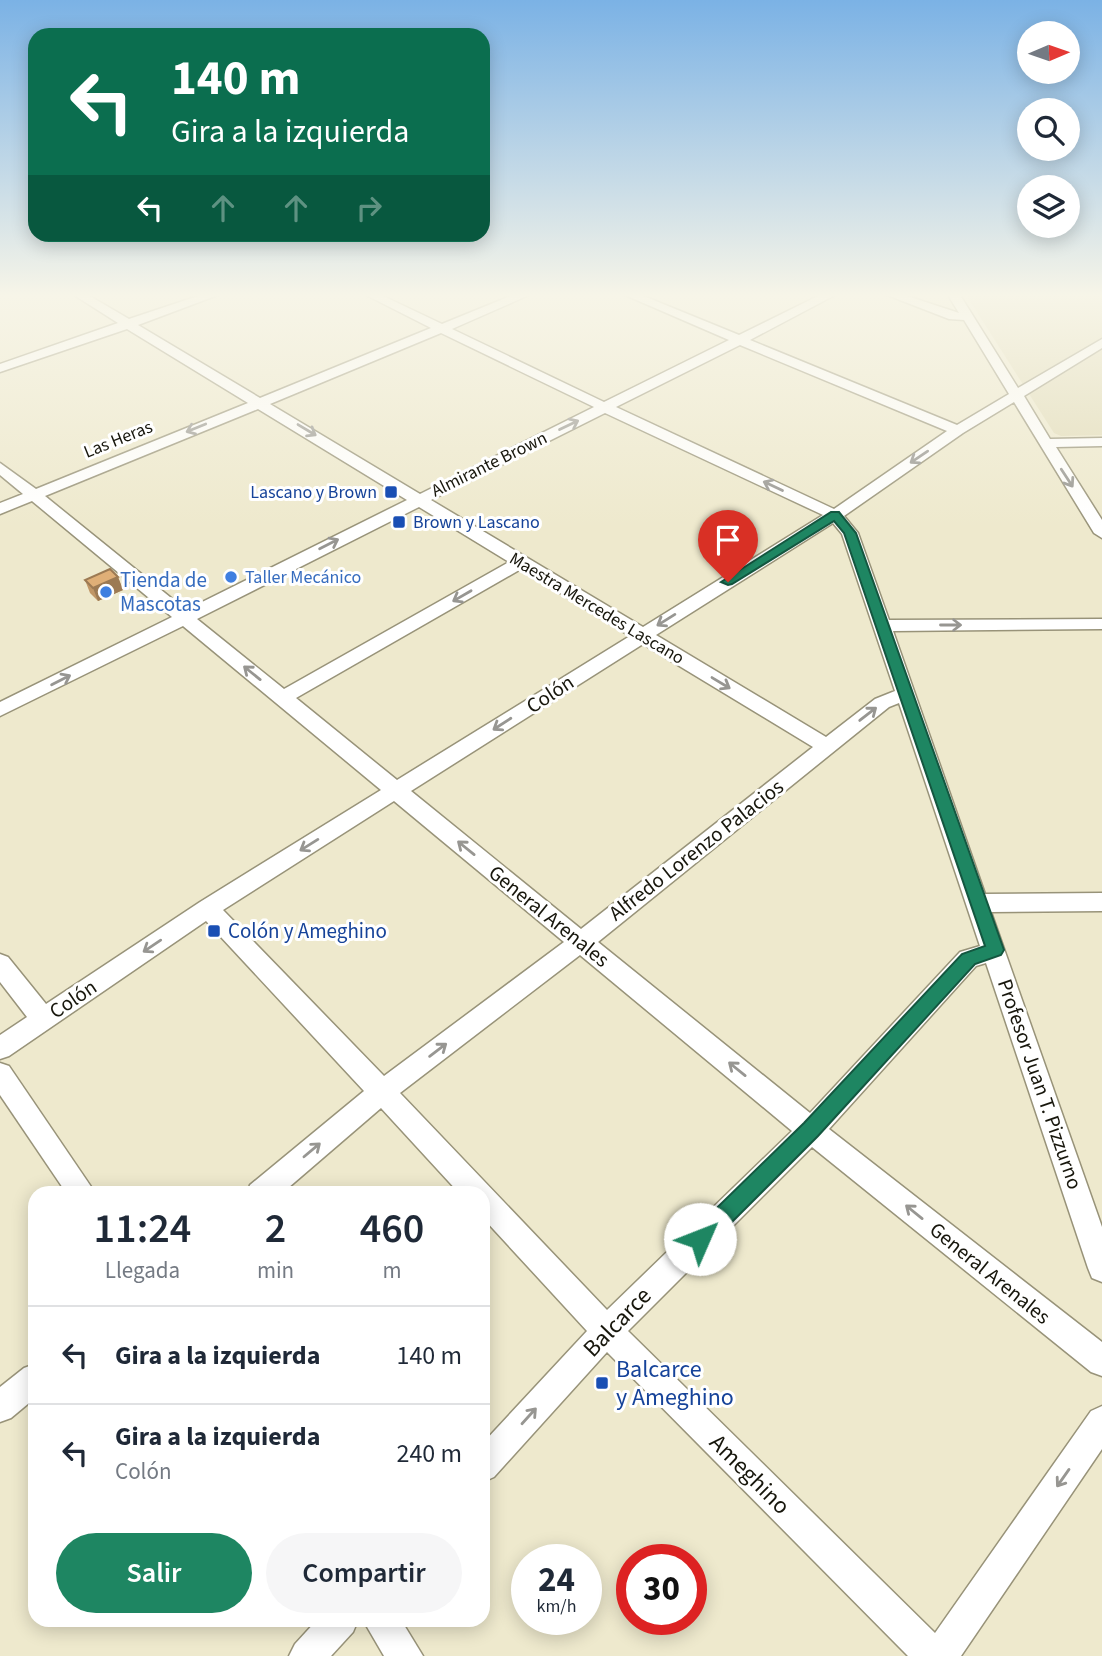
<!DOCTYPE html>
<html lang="es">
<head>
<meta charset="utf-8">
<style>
	:root { --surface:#fff; --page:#f6f6f7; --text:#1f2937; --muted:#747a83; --line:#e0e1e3; --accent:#1e8662 }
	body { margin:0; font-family:"Source Sans 3",sans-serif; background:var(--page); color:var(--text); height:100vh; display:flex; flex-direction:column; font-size:26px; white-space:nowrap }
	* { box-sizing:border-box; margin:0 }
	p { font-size:23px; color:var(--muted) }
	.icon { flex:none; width:38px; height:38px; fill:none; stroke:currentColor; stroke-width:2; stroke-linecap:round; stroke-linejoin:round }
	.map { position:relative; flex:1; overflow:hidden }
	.drawer { position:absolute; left:28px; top:1186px; width:462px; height:441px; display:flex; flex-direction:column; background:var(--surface); border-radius:21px; box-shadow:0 4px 18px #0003 }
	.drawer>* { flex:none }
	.top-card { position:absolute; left:28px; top:28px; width:462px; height:214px; border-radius:21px; box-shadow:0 4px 18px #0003; background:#0b6e4f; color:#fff; overflow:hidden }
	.needle { width:46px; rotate:88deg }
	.controls { position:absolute; left:1017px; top:21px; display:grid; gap:14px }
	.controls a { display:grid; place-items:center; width:63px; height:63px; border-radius:50%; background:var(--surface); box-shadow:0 4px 18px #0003; font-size:35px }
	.speed { position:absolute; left:511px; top:1544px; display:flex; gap:14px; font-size:35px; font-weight:700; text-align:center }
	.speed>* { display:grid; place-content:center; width:91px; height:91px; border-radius:50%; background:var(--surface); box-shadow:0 4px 18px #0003; line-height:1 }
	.speed small { font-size:18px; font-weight:400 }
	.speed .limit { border:10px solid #d22; background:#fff; color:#111 }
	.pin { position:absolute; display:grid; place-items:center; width:60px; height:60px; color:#fff; margin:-72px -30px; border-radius:50% 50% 50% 0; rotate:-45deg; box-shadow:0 0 7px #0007 }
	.pin .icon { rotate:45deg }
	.me { position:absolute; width:77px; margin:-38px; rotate:46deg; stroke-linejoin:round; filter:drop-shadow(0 0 5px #0008) }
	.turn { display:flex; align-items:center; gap:24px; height:147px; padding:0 28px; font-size:32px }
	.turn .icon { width:91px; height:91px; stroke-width:2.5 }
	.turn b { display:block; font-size:49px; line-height:60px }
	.lanes { display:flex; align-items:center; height:66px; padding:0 28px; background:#0003; justify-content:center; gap:35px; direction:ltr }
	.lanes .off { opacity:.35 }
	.eta { display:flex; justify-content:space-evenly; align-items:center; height:119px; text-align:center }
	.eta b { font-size:42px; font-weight:600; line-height:49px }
	.button { display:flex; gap:14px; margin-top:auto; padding:14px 28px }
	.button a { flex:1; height:80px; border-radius:42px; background:var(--accent); color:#fff; font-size:28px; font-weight:600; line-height:80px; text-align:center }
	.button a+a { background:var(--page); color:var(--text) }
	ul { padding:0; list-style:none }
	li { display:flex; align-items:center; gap:21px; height:98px; padding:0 28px; border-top:2px solid var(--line) }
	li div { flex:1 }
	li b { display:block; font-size:26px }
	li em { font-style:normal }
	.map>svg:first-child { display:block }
</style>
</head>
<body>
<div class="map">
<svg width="1102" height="1656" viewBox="0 0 1102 1656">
	<rect width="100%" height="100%" fill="#eee9cd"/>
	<polygon fill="#e2dcb9" points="966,295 1102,295 1102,435 1061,436 1054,433"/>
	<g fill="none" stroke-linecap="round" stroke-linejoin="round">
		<g stroke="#989379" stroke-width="3">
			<g id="minor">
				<path d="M74,295H88L129,319L201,295H218L138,325L260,398L431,328L366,295H381L442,324L513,295H529L452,329L604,402L729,340L625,295H641L739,335L820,295H835L750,340L957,425L1009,394L964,320L949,319L887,295H904L959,313L948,295H960L1018,388L1102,339V348L1024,396L1050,439L1102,438V446L1056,447L1102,520V538L1094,533L1014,402L963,433L844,516L858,533L889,620L1102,619V629L893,631L985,894L1102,893V911L991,912L1102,1227V1282L1092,1278L1088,1268L986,963L976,966L829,1129L1102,1342V1376L1091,1372L812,1147L628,1331L935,1633L1091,1411L1102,1406V1449L961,1656H908L607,1352L494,1477L483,1482V1443L587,1331L483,1218V1194H460L381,1108L281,1194H247L250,1185L364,1091L206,921L9,1056L0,1059V1035L27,1017L0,982V954L8,957L46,1004L200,902L381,790L183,626L0,716V702L172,617L32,501L0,514V503L23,494L0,475V463L36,489L248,403L127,329L0,372V364L118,323ZM441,333L594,407L420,494L270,404ZM740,345L947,431L834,509L616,407ZM258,409L407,500L186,610L45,496ZM605,413L823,515L643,627L431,500ZM419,507L509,562L284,689L197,619ZM833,523L842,534L895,691L875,699L826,737L656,635ZM521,569L630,636L397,780L296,698ZM643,644L813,747L581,929L411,791ZM899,703L980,946L960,952L810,1113L598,942L889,707ZM394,801L564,942L384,1076L223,910ZM580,955L792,1131L607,1310L400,1093Z"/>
				<polygon points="0,1063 9,1066 96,1194 67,1194 0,1095"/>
				<polygon points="35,1364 35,1398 11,1418 0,1422 0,1387 24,1368"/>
				<polygon points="317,1620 358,1620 353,1632 331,1656 289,1656 295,1644"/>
				<polygon points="363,1620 401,1620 423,1656 384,1656"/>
			</g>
		</g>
		<use href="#minor" fill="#fff" fill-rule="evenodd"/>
	</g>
	<polygon fill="#c09666" points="118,577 123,590 98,601 90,593 85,580"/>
	<polygon fill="#9c7a53" points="118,577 123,590 98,601 93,588"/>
	<polygon fill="#dfaf77" stroke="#9c7a53" stroke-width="2" points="110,569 118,577 93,588 85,580"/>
	<defs><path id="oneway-shaft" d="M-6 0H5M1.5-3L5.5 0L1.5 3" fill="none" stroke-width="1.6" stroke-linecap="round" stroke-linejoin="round" transform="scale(1.75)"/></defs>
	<g stroke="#979692">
		<use href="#oneway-shaft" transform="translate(569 425) rotate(-26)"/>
		<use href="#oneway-shaft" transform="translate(196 428) rotate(158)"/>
		<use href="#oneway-shaft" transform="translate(307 430) rotate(31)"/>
		<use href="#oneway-shaft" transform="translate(919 457) rotate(146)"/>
		<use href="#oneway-shaft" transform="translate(1067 478) rotate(57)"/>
		<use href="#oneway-shaft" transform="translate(773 486) rotate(-155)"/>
		<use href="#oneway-shaft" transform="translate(329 544) rotate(-27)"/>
		<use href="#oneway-shaft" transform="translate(462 596) rotate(150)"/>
		<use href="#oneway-shaft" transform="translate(666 620) rotate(148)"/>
		<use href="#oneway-shaft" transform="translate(951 625)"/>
		<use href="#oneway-shaft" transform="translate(252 673) rotate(-141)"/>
		<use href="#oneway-shaft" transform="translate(61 680) rotate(-27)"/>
		<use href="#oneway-shaft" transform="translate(721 683) rotate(31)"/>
		<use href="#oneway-shaft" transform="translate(868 714) rotate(-38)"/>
		<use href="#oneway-shaft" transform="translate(502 724) rotate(147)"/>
		<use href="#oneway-shaft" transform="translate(309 845) rotate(148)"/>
		<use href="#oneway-shaft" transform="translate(466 848) rotate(-141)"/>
		<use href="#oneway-shaft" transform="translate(152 946) rotate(146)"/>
		<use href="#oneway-shaft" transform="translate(438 1050) rotate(-37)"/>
		<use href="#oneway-shaft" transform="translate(737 1069) rotate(-141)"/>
		<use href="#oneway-shaft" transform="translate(312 1150) rotate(-40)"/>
		<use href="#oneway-shaft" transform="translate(914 1212) rotate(-141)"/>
		<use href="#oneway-shaft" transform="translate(529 1416) rotate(-48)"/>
		<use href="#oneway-shaft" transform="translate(1063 1478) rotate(125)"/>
	</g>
	<linearGradient id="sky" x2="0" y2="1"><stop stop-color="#7bb2e5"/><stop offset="0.56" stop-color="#f7f5e8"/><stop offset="1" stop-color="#f7f5e8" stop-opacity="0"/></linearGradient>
	<rect width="1102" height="527" fill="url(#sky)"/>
	<polygon fill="#1e8662" stroke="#145740" stroke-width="2" points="831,512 839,512 856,533 1004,950 1001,955 975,964 818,1136 707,1247 700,1250 692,1247 689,1239 692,1232 804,1123 962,954 985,946 844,533 834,521 732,584 728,585 721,582"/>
	<g fill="#1a4fb4" stroke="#fff" stroke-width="2.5">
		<rect x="384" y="485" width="14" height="14" rx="3.5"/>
		<rect x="392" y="515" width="14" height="14" rx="3.5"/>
		<rect x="207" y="924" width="14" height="14" rx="3.5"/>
		<rect x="595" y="1376" width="14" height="14" rx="3.5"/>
	</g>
	<g fill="#3f7fe0" stroke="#fff" stroke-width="2.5">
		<circle cx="231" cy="577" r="7"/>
		<circle cx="106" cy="592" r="7"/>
	</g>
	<g text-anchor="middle" stroke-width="6" stroke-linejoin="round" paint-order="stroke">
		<g font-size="18" fill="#17160c" stroke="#fff">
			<text transform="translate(118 439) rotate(-22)" y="6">Las Heras</text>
			<text transform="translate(489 464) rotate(-26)" y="6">Almirante Brown</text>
			<text transform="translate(597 608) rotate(31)" y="6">Maestra Mercedes Lascano</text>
		</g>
		<g font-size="18" fill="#164399" stroke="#fff" text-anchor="end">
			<text x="377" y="498">Lascano y Brown</text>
			<text x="413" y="528" text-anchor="start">Brown y Lascano</text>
		</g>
		<g font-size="18" fill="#366cbe" stroke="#fff" text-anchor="start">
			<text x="245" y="583">Taller Mecánico</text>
		</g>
		<g font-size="21" fill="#366cbe" stroke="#fff" text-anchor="start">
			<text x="120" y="587">Tienda de<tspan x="120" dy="24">Mascotas</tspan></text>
		</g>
		<g font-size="21" fill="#17160c" stroke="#fff">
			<text transform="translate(550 694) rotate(-33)" y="7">Colón</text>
			<text transform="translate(696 850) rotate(-38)" y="7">Alfredo Lorenzo Palacios</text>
			<text transform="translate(549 916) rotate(39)" y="7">General Arenales</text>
			<text transform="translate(73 999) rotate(-34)" y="7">Colón</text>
			<text transform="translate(1040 1084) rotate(71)" y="7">Profesor Juan T. Pizzurno</text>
			<text transform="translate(990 1273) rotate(39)" y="7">General Arenales</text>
		</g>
		<g font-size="21" fill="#164399" stroke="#fff" text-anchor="start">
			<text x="228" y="938">Colón y Ameghino</text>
		</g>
		<g font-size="24" fill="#17160c" stroke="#fff">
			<text transform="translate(617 1322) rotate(-46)" y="8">Balcarce</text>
			<text transform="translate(750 1474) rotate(45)" y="8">Ameghino</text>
		</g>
		<g font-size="24" fill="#164399" stroke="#fff" text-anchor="start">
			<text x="616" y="1377">Balcarce<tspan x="616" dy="28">y Ameghino</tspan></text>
		</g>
	</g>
</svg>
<div class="controls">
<a><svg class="needle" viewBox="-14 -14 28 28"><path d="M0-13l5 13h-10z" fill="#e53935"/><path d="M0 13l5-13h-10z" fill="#747a83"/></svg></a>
<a><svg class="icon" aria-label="search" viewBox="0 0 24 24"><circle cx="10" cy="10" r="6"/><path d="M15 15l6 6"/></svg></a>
<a><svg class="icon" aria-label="layers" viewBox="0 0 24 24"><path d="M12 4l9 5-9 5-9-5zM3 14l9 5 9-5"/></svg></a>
</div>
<div class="speed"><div>24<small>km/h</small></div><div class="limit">30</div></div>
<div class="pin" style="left:728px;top:582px;background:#d93025"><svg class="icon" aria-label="arrive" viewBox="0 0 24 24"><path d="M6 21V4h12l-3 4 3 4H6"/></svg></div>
<svg class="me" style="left:700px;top:1239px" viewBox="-20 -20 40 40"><circle r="19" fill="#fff"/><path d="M0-13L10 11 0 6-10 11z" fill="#1e8662"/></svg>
<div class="top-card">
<div class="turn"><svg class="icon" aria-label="left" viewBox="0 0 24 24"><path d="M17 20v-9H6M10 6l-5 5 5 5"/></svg><div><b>140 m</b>Gira a la izquierda</div></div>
<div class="lanes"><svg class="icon" aria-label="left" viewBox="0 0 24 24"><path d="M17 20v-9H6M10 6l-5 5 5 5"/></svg><svg class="icon off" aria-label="ahead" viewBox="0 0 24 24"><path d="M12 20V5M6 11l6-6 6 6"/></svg><svg class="icon off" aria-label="ahead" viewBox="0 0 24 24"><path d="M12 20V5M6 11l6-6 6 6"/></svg><svg class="icon off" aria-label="right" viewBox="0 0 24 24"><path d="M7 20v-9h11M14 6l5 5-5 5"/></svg></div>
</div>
<section class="drawer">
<div class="eta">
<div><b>11:24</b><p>Llegada</p></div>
<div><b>2</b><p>min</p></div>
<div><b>460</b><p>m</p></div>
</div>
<ul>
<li><svg class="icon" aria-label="left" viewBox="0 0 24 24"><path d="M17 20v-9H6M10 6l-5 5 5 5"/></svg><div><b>Gira a la izquierda</b></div><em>140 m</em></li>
<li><svg class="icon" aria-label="left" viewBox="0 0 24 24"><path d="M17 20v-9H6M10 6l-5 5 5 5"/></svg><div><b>Gira a la izquierda</b><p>Colón</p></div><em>240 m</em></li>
</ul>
<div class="button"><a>Salir</a><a>Compartir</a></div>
</section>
</div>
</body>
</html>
